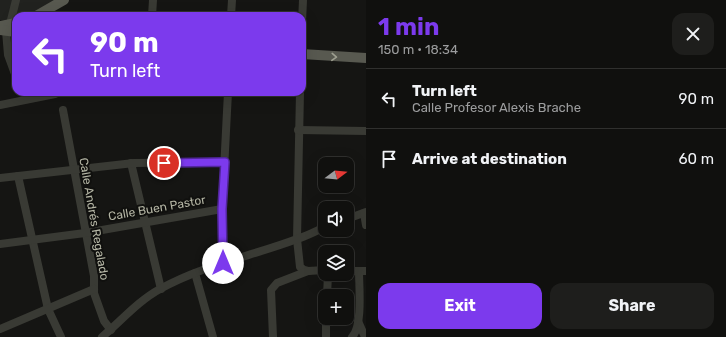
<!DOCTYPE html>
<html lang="en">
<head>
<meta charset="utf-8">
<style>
	:root { --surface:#10100e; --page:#1e1e1c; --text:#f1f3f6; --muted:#9c9d9e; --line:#30302e; --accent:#7c3aed }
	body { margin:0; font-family:Rubik,sans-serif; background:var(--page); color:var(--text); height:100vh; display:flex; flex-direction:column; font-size:15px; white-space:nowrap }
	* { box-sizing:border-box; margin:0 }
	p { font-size:13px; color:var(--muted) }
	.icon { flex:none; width:22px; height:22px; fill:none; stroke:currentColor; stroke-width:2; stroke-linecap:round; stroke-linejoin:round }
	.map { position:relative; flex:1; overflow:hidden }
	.panel { display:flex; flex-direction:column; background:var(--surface); width:360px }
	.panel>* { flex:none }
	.banner { position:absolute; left:12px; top:12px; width:294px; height:84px; border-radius:12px; box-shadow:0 4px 16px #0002,0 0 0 1px var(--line); background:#7c3aed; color:#fff; overflow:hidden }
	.needle { width:26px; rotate:74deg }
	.buttons { position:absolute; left:318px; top:157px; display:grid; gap:8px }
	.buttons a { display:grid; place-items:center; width:36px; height:36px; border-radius:8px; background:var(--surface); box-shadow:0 4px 16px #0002,0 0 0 1px var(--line); font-size:20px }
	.pin { position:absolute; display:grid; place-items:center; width:34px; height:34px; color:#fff; margin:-17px; border:2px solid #fff; border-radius:50%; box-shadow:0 1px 4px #0007 }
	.me { position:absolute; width:44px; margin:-22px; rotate:0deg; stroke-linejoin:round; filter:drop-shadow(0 0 3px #0008) }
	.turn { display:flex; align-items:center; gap:14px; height:84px; padding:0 12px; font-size:18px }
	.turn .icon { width:52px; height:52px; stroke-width:2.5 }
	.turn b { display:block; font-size:28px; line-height:34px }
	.round { display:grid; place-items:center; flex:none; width:42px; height:42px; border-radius:12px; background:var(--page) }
	.overview { display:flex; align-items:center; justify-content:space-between; height:68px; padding:0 12px }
	h1 { font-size:24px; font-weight:700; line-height:30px; color:var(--accent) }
	.button { display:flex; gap:8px; margin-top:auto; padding:8px 12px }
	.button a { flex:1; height:46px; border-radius:12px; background:var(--accent); color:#fff; font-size:16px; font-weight:700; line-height:46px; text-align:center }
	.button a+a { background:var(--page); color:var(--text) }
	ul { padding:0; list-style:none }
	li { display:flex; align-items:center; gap:12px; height:60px; padding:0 12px; border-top:1px solid var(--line) }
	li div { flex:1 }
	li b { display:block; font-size:15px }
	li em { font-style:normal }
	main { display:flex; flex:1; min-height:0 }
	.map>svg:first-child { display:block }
</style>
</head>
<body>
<main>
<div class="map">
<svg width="366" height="337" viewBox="0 0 366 337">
	<rect width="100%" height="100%" fill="#151513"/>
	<polygon fill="#21221f" points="0,0 58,0 28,16 16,16 16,19 8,20 0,20"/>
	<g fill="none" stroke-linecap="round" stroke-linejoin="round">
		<g stroke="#393a34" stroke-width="8">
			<polyline points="152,16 153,0"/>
			<polyline points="231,16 232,0"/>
			<polyline points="302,22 303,0"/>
			<polyline points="10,24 16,0"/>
			<polyline points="6,31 8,55 16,77"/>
			<polyline points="300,92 297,239 300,267 304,270 308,271"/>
			<polyline points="0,105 55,94"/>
			<polyline points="63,110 94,276 94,293 104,321 111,330"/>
			<polyline points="298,130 366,131"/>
			<polyline points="131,163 161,289"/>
			<polyline points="18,176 48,309 61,337"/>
			<polyline points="0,178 134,163 225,162"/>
			<polyline points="364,213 366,225"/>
			<polyline points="347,219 366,212"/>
			<polyline points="0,244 85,233 222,209"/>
			<polyline points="223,263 222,209 228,92"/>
			<polyline points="347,271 366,271"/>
			<polyline points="195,273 213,337"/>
			<polyline points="327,296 328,274"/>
			<polyline points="358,321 365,337"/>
			<polyline points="0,329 94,289"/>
			<path d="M102,337C121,321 138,301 160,289C203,265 252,256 297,239C307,236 316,231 325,227"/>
			<polyline points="273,337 271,290 277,283 308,271 325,270"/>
			<polyline points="326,337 326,318"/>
			<path d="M352,337C363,326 359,287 359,271"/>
		</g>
		<g stroke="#585950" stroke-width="10">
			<polyline points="36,16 64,0"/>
			<polyline points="0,26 16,23"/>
			<polyline points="0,30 16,32"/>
			<polyline points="302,54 366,58"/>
		</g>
	</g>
	<defs><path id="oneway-chevron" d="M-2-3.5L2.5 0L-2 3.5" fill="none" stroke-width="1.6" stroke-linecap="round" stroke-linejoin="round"/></defs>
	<use stroke="#9e9f90" href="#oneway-chevron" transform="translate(334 57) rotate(3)"/>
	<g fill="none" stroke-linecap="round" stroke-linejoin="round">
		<g stroke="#51269a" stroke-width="10">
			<polyline id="route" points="164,163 225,162 222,209 223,263"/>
		</g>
		<use href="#route" stroke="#7c3aed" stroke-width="7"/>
	</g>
	<g text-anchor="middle" stroke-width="4" stroke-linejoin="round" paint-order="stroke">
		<g font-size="12" fill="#b5b6a5" stroke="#10100e">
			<text transform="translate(157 208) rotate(-10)" y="4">Calle Buen Pastor</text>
			<text transform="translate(94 219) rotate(80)" y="4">Calle Andrés Regalado</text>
		</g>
	</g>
</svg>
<div class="buttons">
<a><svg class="needle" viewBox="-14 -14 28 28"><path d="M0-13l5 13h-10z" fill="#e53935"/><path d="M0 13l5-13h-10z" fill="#9c9d9e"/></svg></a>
<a><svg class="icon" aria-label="sound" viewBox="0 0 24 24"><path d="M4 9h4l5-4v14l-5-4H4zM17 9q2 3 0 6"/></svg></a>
<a><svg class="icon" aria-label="layers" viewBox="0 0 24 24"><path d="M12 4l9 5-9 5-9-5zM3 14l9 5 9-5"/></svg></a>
<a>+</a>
</div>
<div class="pin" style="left:164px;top:163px;background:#d93025"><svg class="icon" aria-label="arrive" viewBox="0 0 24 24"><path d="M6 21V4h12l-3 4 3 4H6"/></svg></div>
<svg class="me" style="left:223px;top:263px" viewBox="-20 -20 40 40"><circle r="19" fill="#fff"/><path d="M0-13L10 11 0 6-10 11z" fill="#7c3aed"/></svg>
<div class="banner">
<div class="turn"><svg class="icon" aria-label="left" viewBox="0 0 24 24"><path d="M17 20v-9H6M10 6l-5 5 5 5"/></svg><div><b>90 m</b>Turn left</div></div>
</div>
</div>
<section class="panel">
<div class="overview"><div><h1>1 min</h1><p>150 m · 18:34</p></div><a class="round"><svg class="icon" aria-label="close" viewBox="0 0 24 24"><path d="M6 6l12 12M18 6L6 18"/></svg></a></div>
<ul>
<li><svg class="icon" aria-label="left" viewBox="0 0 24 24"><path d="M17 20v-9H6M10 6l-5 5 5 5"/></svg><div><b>Turn left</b><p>Calle Profesor Alexis Brache</p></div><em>90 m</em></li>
<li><svg class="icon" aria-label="arrive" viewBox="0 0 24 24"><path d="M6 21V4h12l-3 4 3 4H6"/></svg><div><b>Arrive at destination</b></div><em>60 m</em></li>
</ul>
<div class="button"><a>Exit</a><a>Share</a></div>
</section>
</main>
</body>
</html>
